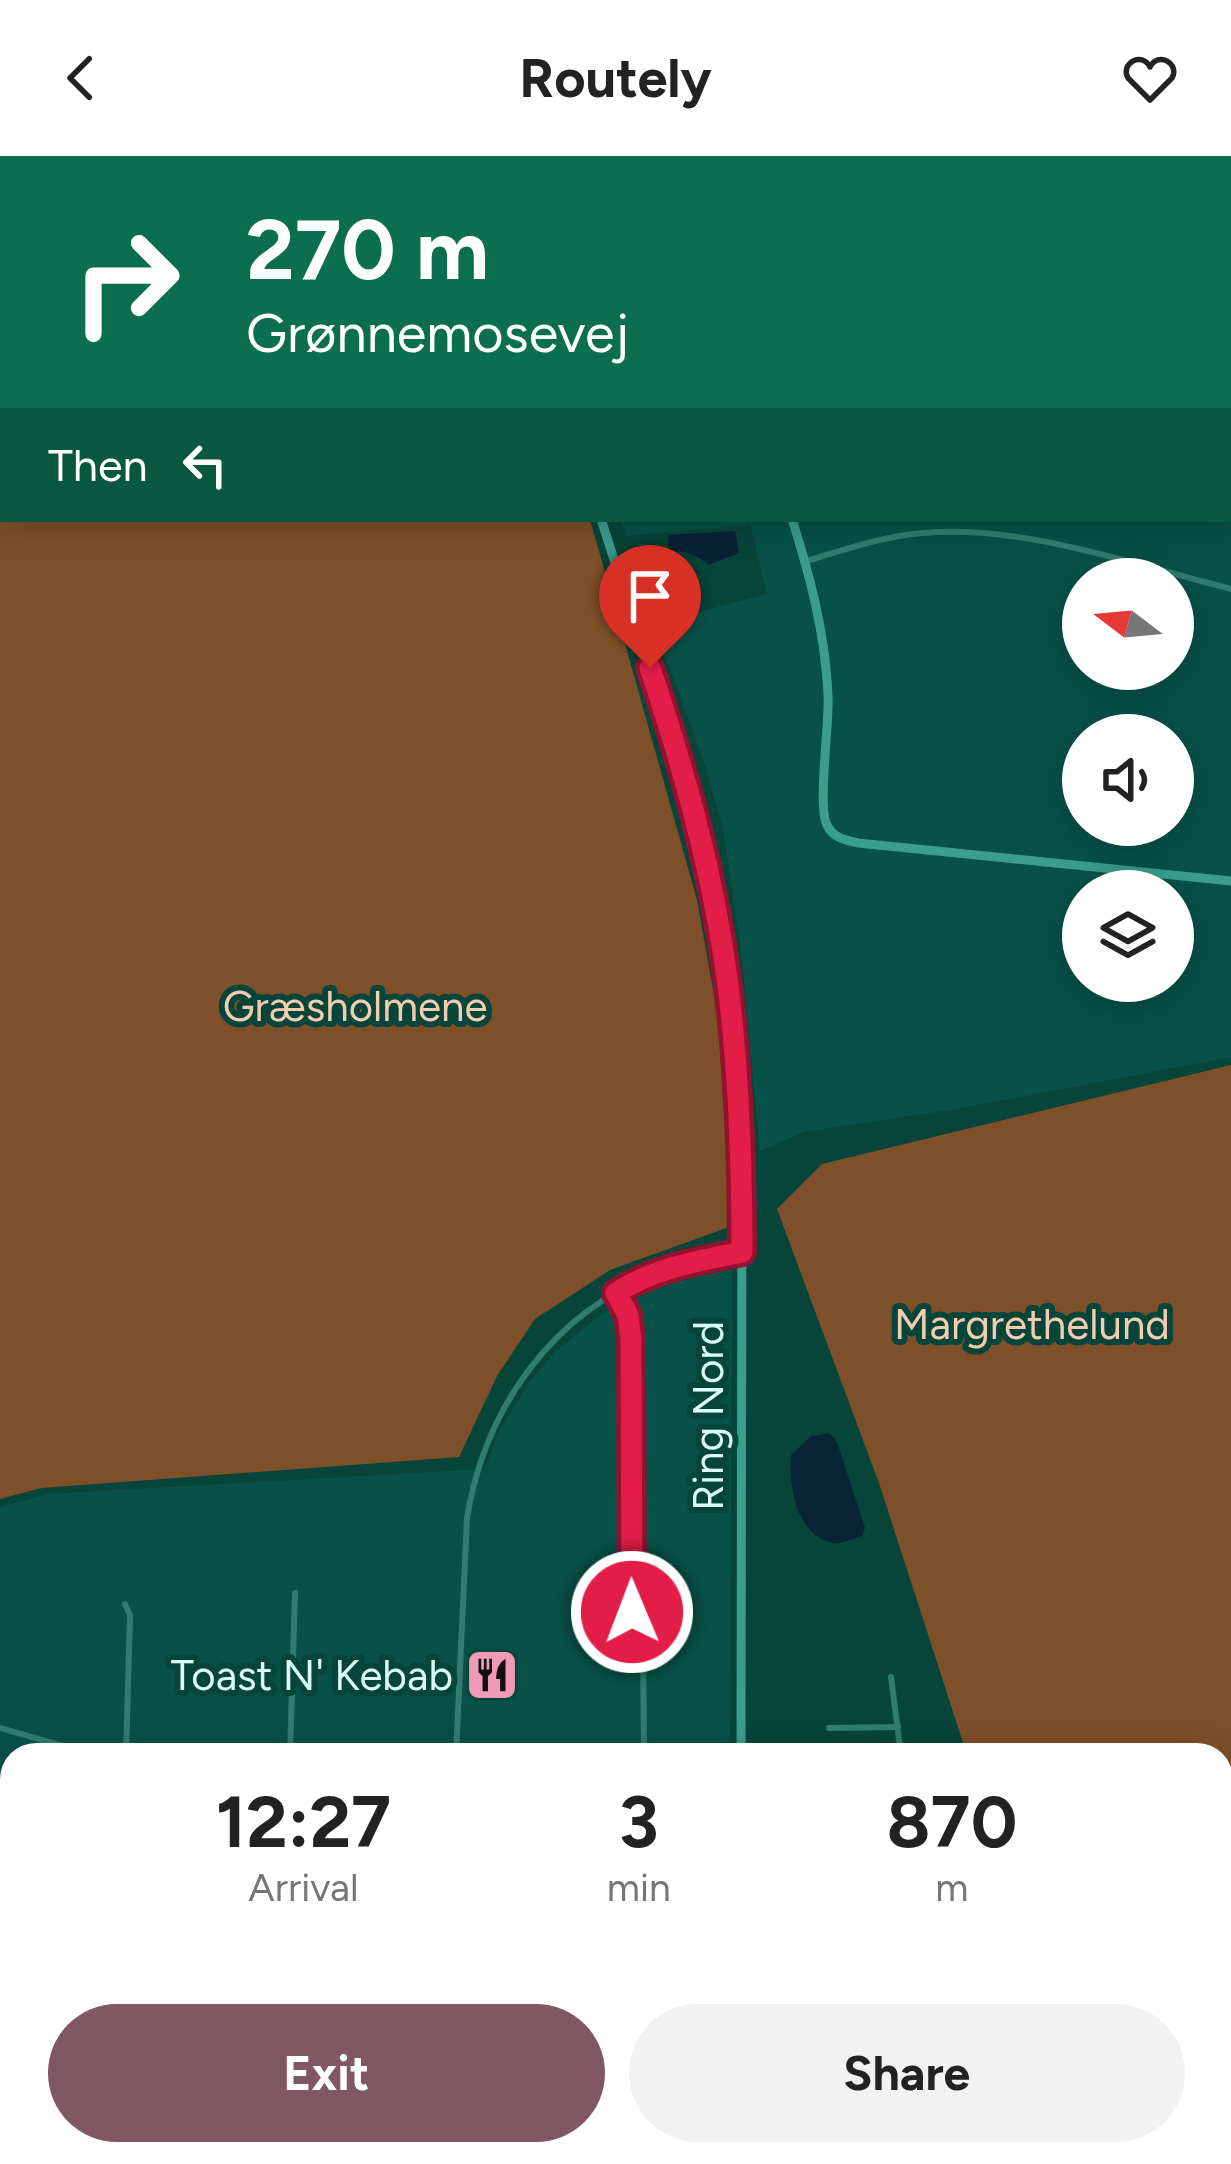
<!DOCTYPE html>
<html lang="en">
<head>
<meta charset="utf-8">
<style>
	:root { --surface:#fff; --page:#f2f2f2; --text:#222; --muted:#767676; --accent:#7f5864 }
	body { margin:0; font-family:Figtree,sans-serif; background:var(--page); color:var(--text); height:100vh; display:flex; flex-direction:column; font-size:45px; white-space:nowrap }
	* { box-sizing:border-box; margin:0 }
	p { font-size:39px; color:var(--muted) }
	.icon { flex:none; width:66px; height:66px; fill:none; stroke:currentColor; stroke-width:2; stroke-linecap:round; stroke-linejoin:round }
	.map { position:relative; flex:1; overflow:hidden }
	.details { position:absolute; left:0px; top:1587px; width:1233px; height:423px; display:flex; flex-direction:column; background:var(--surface); border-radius:36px 36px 0 0; box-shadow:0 6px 30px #0003 }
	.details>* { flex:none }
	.guide { position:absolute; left:0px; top:0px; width:1233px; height:366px; box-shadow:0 6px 30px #0003; background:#0b6e4f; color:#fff; overflow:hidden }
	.needle { width:78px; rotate:286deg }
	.buttons { position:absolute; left:1062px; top:402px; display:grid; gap:24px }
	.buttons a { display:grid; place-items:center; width:132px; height:132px; border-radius:50%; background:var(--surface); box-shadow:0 6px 30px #0003; font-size:60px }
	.pin { position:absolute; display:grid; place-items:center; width:102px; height:102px; color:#fff; margin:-123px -51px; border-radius:50% 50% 50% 0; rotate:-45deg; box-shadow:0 0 12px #0007 }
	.pin .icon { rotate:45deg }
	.me { position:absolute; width:132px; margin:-66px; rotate:359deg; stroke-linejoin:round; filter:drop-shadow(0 0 9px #0008) }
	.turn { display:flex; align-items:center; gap:42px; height:252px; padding:0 48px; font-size:54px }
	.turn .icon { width:156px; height:156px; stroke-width:2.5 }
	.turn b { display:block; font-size:84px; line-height:102px }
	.then { display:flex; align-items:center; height:114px; padding:0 48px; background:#0003; gap:24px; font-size:45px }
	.eta { display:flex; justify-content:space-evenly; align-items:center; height:204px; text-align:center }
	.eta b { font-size:72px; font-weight:700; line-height:84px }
	.button { display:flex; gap:24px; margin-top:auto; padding:24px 48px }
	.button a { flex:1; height:138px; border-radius:72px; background:var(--accent); color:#fff; font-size:48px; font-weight:700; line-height:138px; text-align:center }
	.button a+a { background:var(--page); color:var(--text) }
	header { display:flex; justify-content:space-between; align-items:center; height:156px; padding:0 48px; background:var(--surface); font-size:54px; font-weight:700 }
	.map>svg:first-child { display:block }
</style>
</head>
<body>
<header><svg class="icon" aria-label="back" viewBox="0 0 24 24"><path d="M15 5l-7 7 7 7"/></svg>Routely<svg class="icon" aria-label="heart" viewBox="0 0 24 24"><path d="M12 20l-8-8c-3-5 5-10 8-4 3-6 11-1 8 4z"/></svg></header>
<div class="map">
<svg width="1231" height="2008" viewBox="0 0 1231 2008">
	<rect width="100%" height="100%" fill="#07453b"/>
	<g fill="#075148" fill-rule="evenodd">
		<path d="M561,0H1231V901L956,953L804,976L760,995L741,794L723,674L705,609L654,468L767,438L750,369L626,380L620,363H1230V3H561ZM1083,423H1173V513H1083ZM1083,579H1173V669H1083ZM1083,735H1173V825H1083Z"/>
		<polygon points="732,1110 730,1599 12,1599 12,1998 633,1998 569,2008 0,2008 0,1351 48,1338 485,1313 497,1279 529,1226 558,1193 607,1154 667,1124"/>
	</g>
	<g fill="#7d5029">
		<polygon points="0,0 425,0 419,3 3,3 3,363 590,363 697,744 722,884 732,1070 610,1114 535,1163 497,1220 459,1301 41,1332 0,1343"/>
		<polygon points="1231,909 1231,1613 1221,1615 1221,1599 967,1599 879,1327 777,1053 822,1008"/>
	</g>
	<g fill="#092435">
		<path d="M735,375L739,397L709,409C692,395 688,398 669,393L668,379Z"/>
		<path d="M829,1277L837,1286L865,1372L862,1380C854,1382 842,1388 834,1387C796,1381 788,1328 791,1299L811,1280Z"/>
	</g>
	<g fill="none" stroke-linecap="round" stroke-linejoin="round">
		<g stroke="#307d6f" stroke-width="6">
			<polyline points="1230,154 1231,154"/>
			<path d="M806,405C844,394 883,380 923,377C1022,368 1135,409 1231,433"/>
			<polyline points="616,1137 628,1159 631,1183 632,1484 643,1485 644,1599"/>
			<polyline points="125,1448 130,1459 126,1599"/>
			<polyline points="891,1521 901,1599"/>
			<polyline points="0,1572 77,1594 114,1599"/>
			<polyline points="829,1572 898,1571"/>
			<polyline points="290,1599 295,1437"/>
			<path d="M456,1599L467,1362C485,1252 552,1156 660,1116C687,1106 714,1102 742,1096"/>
			<polyline points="1221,1739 1231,1737"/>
			<polyline points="0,1816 12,1821"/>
			<polyline points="170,1998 172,2008"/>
			<polyline points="489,1998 490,2008"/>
			<polyline points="1084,1998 1086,2008"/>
			<polyline points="85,2000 96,1998"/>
		</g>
		<g stroke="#3b9d8c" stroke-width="9">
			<polyline points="529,0 529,3"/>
			<polyline points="545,0 545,3"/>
			<polyline points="692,0 693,3"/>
			<polyline points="439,3 445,0"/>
			<polyline points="0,255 3,253"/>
			<polyline points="601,363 690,640 711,728 733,868 742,1017 741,1599"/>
			<path d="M792,363C810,420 825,477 828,538C830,566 817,649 827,669C833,682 845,684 858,687L1231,725"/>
			<polyline points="1221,1931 1231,1929"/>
			<polyline points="681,2005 726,1998"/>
			<polyline points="626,2008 689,1998"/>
			<polyline points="703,2008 771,1998"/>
		</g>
	</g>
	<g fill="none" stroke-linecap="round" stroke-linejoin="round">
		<g stroke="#92132f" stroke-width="30">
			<path id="route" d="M632,1456L631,1183L628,1159L616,1137C654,1112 698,1105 742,1096C742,1005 739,913 727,822C713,716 684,613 650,512"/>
		</g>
		<use href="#route" stroke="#e11d48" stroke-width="21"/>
	</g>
	<defs>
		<g id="restaurant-square" transform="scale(2.7)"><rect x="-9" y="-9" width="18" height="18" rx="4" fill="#f09ab5" stroke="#07453b"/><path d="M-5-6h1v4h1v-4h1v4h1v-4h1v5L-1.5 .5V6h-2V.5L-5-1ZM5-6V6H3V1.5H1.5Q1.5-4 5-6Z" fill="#111"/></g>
	</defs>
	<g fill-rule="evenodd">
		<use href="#restaurant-square" x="492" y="1519"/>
	</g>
	<g text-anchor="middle" stroke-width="12" stroke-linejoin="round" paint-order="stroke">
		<g font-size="42" fill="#f3cdb0" stroke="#07453b">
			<text x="355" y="865">Græsholmene</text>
			<text x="1032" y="1183">Margrethelund</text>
		</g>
		<g font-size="42" fill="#d9fcf4" stroke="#07453b">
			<text transform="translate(708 1260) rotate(-90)" y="15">Ring Nord</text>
		</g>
		<g font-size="42" fill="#d9fcf4" stroke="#07453b" text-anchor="end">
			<text x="453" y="1534">Toast N' Kebab</text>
		</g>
	</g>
</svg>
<div class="buttons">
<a><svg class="needle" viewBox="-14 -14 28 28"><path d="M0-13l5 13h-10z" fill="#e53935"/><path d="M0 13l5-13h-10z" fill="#767676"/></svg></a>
<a><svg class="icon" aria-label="sound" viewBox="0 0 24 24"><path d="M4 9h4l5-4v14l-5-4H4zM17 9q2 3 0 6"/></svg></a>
<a><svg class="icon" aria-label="layers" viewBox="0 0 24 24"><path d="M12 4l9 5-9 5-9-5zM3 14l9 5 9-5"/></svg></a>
</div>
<div class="pin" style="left:650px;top:512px;background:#d93025"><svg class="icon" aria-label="arrive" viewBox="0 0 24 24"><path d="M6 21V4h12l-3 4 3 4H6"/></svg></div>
<svg class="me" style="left:632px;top:1456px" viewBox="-20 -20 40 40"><circle r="17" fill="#e11d48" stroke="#fff" stroke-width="3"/><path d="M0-11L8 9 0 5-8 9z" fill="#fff"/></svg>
<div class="guide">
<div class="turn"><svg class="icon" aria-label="right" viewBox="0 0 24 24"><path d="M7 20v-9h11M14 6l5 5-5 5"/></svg><div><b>270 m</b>Grønnemosevej</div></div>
<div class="then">Then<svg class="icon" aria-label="left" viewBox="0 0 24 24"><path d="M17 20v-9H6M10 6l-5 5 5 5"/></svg></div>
</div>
<section class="details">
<div class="eta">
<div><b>12:27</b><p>Arrival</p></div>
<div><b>3</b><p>min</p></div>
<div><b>870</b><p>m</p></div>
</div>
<div class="button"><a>Exit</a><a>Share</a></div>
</section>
</div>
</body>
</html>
